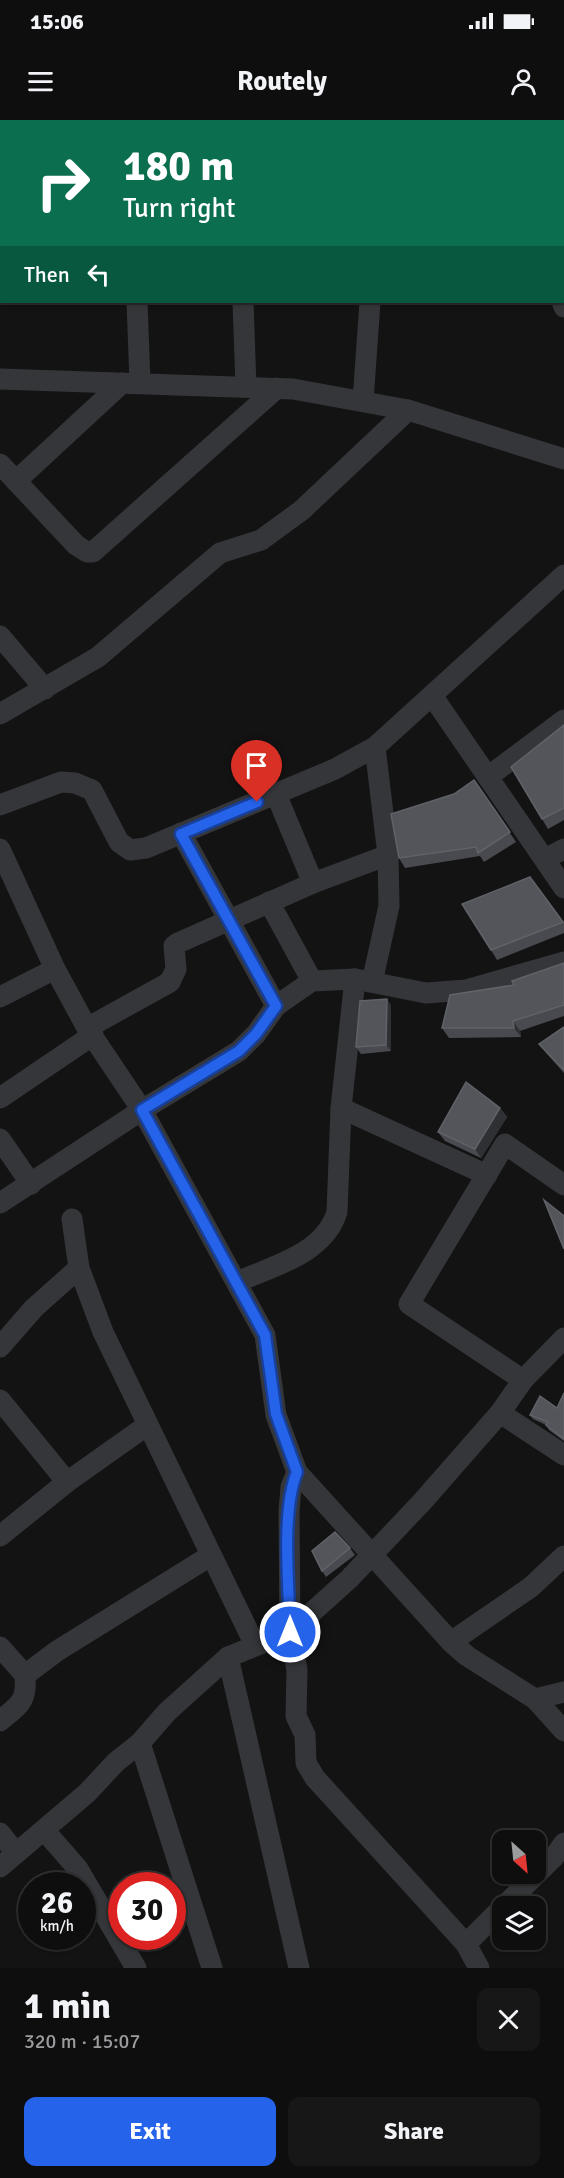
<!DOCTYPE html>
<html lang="en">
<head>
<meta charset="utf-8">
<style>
	:root { --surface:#0e0e0f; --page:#171718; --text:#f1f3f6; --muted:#9b9c9e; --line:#2e2e2f; --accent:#2563eb }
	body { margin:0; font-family:Signika,sans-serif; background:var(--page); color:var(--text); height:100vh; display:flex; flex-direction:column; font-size:22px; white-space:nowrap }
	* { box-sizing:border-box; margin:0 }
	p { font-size:20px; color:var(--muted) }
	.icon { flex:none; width:33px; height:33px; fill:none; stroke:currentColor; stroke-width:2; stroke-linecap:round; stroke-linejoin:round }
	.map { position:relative; height:1848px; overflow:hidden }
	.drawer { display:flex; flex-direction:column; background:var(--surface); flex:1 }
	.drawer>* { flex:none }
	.top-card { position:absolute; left:0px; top:0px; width:564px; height:183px; box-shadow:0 2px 4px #0004,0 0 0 2px var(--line); background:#0b6e4f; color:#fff; overflow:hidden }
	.needle { width:39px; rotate:153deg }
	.tools { position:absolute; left:492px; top:1710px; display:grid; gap:12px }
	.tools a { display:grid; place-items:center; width:54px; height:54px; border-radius:12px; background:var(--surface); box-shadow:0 2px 4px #0004,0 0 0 2px var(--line); font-size:30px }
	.speed { position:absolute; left:18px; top:1752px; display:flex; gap:12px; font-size:30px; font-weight:700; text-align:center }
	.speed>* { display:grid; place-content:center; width:78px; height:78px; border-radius:50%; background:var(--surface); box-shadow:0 2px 4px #0004,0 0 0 2px var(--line); line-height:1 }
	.speed small { font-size:15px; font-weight:400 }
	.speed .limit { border:9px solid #d22; background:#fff; color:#111 }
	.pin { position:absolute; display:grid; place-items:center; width:51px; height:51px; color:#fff; margin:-62px -26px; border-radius:50% 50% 50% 0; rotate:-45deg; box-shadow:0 0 6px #0007 }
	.pin .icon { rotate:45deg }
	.me { position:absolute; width:66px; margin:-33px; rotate:0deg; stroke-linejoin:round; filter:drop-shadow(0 0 4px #0008) }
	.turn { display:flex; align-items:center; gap:21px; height:126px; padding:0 24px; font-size:27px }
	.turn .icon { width:78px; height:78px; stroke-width:2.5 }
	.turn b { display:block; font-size:42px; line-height:51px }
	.then { display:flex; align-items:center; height:57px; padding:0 24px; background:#0003; gap:12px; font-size:22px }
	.round { display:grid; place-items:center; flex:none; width:63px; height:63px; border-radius:12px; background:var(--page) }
	.overview { display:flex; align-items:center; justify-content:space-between; height:102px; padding:0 24px }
	h1 { font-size:36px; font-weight:800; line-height:45px }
	.action { display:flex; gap:12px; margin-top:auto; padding:12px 24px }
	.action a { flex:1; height:69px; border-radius:12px; background:var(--accent); color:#fff; font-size:24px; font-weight:800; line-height:69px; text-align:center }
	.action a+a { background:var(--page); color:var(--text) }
	.status { display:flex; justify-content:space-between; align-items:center; height:42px; padding:0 30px; background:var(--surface); direction:ltr }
	.status svg { height:16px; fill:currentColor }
	header { display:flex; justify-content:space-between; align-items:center; height:78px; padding:0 24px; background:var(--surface); font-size:27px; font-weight:800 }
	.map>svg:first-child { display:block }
</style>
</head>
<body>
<div class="status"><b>15:06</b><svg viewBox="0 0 49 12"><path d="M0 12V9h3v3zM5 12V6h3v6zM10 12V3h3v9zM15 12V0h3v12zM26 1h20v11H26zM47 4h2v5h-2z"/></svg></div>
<header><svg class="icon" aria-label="menu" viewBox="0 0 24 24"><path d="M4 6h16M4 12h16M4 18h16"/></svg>Routely<svg class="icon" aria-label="person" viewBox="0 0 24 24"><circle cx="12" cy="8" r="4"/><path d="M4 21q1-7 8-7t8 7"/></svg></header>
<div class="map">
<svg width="564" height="1848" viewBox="0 0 564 1848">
	<rect width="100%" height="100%" fill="#131314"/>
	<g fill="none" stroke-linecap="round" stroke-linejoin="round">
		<g stroke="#343639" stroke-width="21">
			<polyline points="108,0 109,2"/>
			<polyline points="210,0 210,2"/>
			<polyline points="342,0 343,2"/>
			<polyline points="397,0 398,2"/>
			<polyline points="7,2 11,0"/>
			<polyline points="432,2 436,0"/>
			<polyline points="562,66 564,66"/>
			<polyline points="0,97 2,85"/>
			<polyline points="562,181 564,187"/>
			<polyline points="137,182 140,263"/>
			<polyline points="243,182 246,267"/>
			<polyline points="0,259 293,269 408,290 564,339"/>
			<polyline points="363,281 370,182"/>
			<polyline points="0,344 76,425 87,432 93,432 277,268"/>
			<polyline points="16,361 122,263"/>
			<polyline points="0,516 45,569"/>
			<polyline points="433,577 564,768"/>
			<polyline points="0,594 98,537 220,433 261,420 302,390 408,290"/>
			<polyline points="489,656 564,600"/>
			<polyline points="276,674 313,763"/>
			<polyline points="0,685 61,662 75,663 92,670 119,722 130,730 146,728 335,649 375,627 564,455"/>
			<polyline points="181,713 276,886"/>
			<polyline points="0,729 55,849 87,908 142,990 265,1215 276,1295 297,1352 451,1522 467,1536 535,1579 564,1611"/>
			<polyline points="545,739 564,729"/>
			<polyline points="269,782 312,861"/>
			<polyline points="372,862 389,786 388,735 375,627"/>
			<polyline points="0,877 55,849"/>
			<polyline points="87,908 170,862 176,849 174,826 178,823 313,763 388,735"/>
			<polyline points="0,978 93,915"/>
			<polyline points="341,988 355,859"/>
			<polyline points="0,1019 31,1064"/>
			<polyline points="0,1083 142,990 239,931 256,914 276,886 312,861 355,859 426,873 466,870 564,842"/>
			<polyline points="72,1099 79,1148 103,1212 255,1525"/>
			<path d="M237,1162C273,1146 324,1134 337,1092L341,988L487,1055"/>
			<polyline points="0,1227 34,1188 79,1148"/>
			<polyline points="523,1260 409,1184 505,1024 564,1065"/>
			<polyline points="0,1280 67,1362"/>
			<polyline points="500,1293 564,1335"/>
			<polyline points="297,1352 291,1367 289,1391 290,1512 297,1550 296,1596 305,1615 306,1643 315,1658 466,1824 479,1848"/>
			<polyline points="0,1416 67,1362 146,1306"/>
			<polyline points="451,1522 531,1467 564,1436"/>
			<polyline points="0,1527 25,1555"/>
			<polyline points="228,1537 299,1848"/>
			<polyline points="535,1579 564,1572"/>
			<path d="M0,1601C20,1584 27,1582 25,1555L57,1531L210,1436"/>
			<polyline points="140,1623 212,1848"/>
			<polyline points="44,1710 78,1749 136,1848"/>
			<polyline points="0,1713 16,1733"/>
			<polyline points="0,1747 87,1673 116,1642 140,1623 167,1592 228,1537 290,1512 349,1459 422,1382 500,1293 523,1260 564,1218"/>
			<polyline points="504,1786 554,1737 564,1723"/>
			<polyline points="466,1824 502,1788"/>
		</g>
	</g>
	<g fill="#494a4f">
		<polygon points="564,0 564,19 562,19 562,2"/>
		<polygon points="564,605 564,700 548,709 542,699"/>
		<polygon points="474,660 516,722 484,742 480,736 405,748 399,738 454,674"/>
		<polygon points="530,757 564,803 564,813 497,840 491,830"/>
		<polygon points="564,843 564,896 520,911 521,917 449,918 442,908 514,865"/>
		<polygon points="391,885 391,931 361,934 356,927"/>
		<polygon points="564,907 564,953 547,934 539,924"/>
		<polygon points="500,988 507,997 481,1038 445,1021 438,1012"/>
		<polygon points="564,1273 564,1321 549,1310 546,1305 533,1299 530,1295 557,1288"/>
		<polygon points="350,1428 355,1435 326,1457 322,1451"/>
	</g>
	<g fill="#2f3033">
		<polygon points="387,879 391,885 391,931 386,925"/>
		<polygon points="513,901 520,911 521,917 514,908"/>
		<polygon points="500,988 507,997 481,1038 475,1029"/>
	</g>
	<g fill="#53555a" stroke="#5f6268" stroke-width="1.5">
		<polygon points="484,0 564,0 564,8 562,9 562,2 484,2"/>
		<polygon points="562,85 564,85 564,116 562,110"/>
		<polygon points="564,605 564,688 542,699 511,647"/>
		<polygon points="474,660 510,712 478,733 476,727 399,738 391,694 454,674"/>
		<polygon points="530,757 563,802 491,830 462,784"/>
		<polygon points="564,843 564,885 513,901 514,908 442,908 450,875 514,865 512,861"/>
		<polygon points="387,879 386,925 356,927 360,881"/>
		<polygon points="564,907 564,950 539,924"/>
		<polygon points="466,962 500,988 475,1029 438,1012"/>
		<polygon points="544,1080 564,1096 564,1129"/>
		<polygon points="564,1273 564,1319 546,1305 548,1302 530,1295 540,1276 557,1288"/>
		<polygon points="335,1412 350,1428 322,1451 312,1431"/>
	</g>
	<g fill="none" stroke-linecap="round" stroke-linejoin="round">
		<g stroke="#184099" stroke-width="15">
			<path id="route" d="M257,682L181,714L276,886L256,914L239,931L142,990L265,1215L276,1294L297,1352C281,1391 289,1467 290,1512"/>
		</g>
		<use href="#route" stroke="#2563eb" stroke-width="10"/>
	</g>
</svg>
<div class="tools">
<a><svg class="needle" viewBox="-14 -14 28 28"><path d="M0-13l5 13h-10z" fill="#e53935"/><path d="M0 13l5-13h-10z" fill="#9b9c9e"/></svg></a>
<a><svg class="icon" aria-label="layers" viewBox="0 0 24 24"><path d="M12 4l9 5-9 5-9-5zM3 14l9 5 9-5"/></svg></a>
</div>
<div class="speed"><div>26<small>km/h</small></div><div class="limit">30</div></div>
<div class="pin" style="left:257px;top:682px;background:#d93025"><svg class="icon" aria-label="arrive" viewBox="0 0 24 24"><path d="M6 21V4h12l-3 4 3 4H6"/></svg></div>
<svg class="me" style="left:290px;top:1512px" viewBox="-20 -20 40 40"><circle r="17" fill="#2563eb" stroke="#fff" stroke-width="3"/><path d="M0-11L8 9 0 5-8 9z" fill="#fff"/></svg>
<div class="top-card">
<div class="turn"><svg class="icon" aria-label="right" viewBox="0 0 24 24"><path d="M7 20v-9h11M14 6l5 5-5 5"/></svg><div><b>180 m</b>Turn right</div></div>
<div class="then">Then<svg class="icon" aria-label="left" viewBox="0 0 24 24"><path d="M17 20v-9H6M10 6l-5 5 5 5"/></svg></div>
</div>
</div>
<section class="drawer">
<div class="overview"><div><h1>1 min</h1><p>320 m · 15:07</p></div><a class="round"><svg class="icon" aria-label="close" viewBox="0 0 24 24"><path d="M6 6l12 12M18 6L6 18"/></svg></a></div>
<div class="action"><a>Exit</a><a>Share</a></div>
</section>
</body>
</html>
